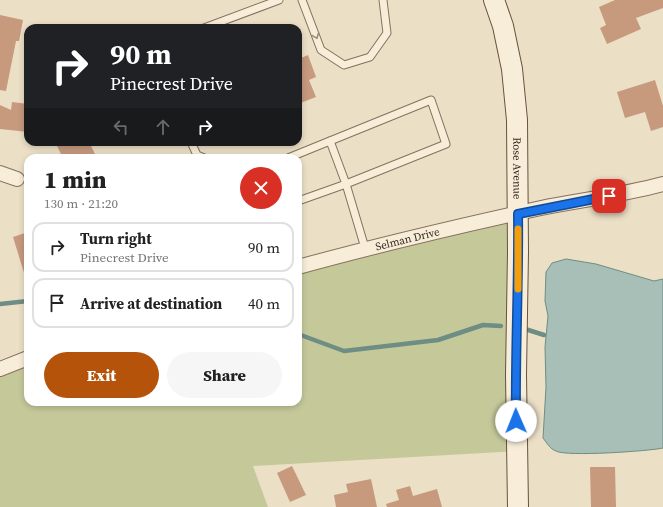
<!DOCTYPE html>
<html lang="en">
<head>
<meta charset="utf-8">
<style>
	:root { --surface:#fff; --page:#f6f6f6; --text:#222; --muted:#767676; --line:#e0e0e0; --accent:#b45309 }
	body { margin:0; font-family:"Source Serif 4",serif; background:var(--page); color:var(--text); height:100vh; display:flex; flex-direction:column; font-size:15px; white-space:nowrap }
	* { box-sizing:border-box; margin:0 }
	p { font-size:13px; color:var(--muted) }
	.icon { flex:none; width:22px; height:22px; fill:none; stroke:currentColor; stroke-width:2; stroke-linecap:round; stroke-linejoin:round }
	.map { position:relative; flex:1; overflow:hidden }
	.sheet { position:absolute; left:24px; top:154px; width:278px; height:252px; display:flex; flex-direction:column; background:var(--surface); border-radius:12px; box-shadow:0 2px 6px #0003 }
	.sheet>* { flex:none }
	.guide { position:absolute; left:24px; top:24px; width:278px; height:122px; border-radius:12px; box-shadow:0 2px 6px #0003; background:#202124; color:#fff; overflow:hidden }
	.pin { position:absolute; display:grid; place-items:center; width:34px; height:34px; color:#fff; margin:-17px; border-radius:8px; box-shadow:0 2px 6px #0006 }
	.me { position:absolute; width:44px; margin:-22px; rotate:359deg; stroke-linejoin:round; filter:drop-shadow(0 0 3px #0008) }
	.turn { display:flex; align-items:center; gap:14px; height:84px; padding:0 20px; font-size:18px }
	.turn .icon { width:52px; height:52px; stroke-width:2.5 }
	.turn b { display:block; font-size:28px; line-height:34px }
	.lanes { display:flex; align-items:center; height:38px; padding:0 20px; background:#0003; justify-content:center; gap:20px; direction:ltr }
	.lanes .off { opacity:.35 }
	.round { display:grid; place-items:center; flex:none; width:42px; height:42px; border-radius:21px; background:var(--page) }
	.headline { display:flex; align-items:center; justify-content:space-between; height:68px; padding:0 20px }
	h1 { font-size:24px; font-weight:800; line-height:30px }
	.action { display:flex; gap:8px; margin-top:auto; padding:8px 20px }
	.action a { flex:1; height:46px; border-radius:24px; background:var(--accent); color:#fff; font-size:16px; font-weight:800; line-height:46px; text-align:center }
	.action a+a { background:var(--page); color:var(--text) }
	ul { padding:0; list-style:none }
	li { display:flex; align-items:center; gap:12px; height:50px; margin:0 8px 6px; padding:0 12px; border:2px solid var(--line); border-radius:12px }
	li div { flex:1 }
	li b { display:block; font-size:15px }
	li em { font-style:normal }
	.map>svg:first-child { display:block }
</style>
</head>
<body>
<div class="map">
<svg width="663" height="507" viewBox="0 0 663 507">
	<rect width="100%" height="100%" fill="#ebdfc6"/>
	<polygon fill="#c5c99a" points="518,214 517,451 253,466 268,507 0,507 0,371 28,360 28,402 298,402 298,267"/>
	<path fill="#a7bfb7" stroke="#6e8d84" d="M566,259L596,264L654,281L663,279V448C650,451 566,457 556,451C550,449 547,443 543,438L546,387L545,347L548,316L545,301L546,272L552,263Z"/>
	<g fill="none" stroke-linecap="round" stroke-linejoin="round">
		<g stroke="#6e8d84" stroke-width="4.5">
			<polyline points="0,304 28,301"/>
			<polyline points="522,328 544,335"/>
			<polyline points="298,334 344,351 438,340 483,325 501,326"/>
		</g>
	</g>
	<g fill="#c79a7e">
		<polygon points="615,0 663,0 663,8 636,18 641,29 607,44 600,28 606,25 599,7"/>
		<polygon points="0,15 23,20 19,41 16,41 6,91 0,90"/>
		<polygon points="298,53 299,53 301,58 308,55 316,77 309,80 316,97 298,104"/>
		<polygon points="655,80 663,106 663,127 651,131 645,112 625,118 617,92"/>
		<polygon points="12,102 28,104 28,132 0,129 0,105 11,110"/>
		<polygon points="55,142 89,142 97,158 63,158"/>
		<polygon points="28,232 28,276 25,276 13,237"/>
		<polygon points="292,466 306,495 290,502 277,473"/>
		<polygon points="590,467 615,467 616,507 591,507"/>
		<polygon points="371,479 377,507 336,507 334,495 348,492 346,484"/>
		<polygon points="410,486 413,496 437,489 442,507 387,507 386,504 399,500 396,490"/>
	</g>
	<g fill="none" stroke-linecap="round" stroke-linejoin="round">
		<g stroke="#85715d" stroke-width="9">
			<g id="lane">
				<polyline points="302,0 321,50 344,65 370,57 387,33 383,0"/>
				<polyline points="204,28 279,0"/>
				<polyline points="191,142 197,155 204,158"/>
				<polyline points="288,158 431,100 446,144 346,184 365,248"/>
				<polyline points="298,199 301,200 346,184 330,141"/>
			</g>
		</g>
		<g stroke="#85715d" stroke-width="16">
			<g id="street">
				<polyline points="0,173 17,179"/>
				<path id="s1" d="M298,267C378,245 459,226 541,208C581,200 623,195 663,184"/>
				<polyline points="0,369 28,358"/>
			</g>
		</g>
		<g stroke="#675240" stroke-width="22">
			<g id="secondary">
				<path id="s2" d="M494,0L503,26L512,69L517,120L518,252L516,375L518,507"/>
			</g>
		</g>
		<use href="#lane" stroke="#f7edd8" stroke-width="7"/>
		<use href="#street" stroke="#f7edd8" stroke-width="14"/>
		<use href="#secondary" stroke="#f7edd8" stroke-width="20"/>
	</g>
	<defs><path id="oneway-chevron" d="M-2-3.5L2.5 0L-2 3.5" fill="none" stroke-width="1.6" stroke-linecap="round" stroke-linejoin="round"/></defs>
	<use stroke="#968c7c" href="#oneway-chevron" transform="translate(316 36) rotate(69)"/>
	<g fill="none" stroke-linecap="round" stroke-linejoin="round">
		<g stroke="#114b97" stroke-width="10">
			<path id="route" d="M516,421C515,352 519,283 518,214L609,196"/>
		</g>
		<use href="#route" stroke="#1a73e8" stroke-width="7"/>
		<polyline stroke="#f59e0b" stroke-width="7" points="518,289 518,229"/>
	</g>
	<g text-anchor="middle" stroke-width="4" stroke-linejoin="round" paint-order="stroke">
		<g font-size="11" fill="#362a20" stroke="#f3e9d5">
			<text dy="4" stroke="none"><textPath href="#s2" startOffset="171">Rose Avenue</textPath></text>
			<text dy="4" stroke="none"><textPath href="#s1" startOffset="113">Selman Drive</textPath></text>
		</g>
	</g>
</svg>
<div class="pin" style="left:609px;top:196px;background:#d93025"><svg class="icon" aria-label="arrive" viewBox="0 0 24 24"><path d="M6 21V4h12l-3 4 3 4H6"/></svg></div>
<svg class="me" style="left:516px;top:421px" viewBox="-20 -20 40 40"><circle r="19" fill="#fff"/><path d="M0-13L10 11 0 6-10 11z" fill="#1a73e8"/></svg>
<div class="guide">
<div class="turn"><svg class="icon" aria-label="right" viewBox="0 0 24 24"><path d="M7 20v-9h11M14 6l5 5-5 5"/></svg><div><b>90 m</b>Pinecrest Drive</div></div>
<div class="lanes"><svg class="icon off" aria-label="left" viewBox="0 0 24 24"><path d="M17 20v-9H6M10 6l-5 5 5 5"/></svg><svg class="icon off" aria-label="ahead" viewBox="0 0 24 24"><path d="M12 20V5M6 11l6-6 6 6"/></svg><svg class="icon" aria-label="right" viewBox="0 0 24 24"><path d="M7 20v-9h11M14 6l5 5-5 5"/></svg></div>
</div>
<section class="sheet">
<div class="headline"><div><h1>1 min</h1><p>130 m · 21:20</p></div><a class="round" style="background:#d93025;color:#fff"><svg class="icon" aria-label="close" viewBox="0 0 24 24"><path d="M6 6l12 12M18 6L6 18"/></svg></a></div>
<ul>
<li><svg class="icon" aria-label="right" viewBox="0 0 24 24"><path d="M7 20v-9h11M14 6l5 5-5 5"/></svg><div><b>Turn right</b><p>Pinecrest Drive</p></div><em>90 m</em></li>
<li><svg class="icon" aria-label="arrive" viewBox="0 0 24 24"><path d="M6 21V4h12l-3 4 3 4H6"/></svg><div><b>Arrive at destination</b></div><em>40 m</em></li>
</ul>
<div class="action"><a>Exit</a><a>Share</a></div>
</section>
</div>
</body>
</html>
